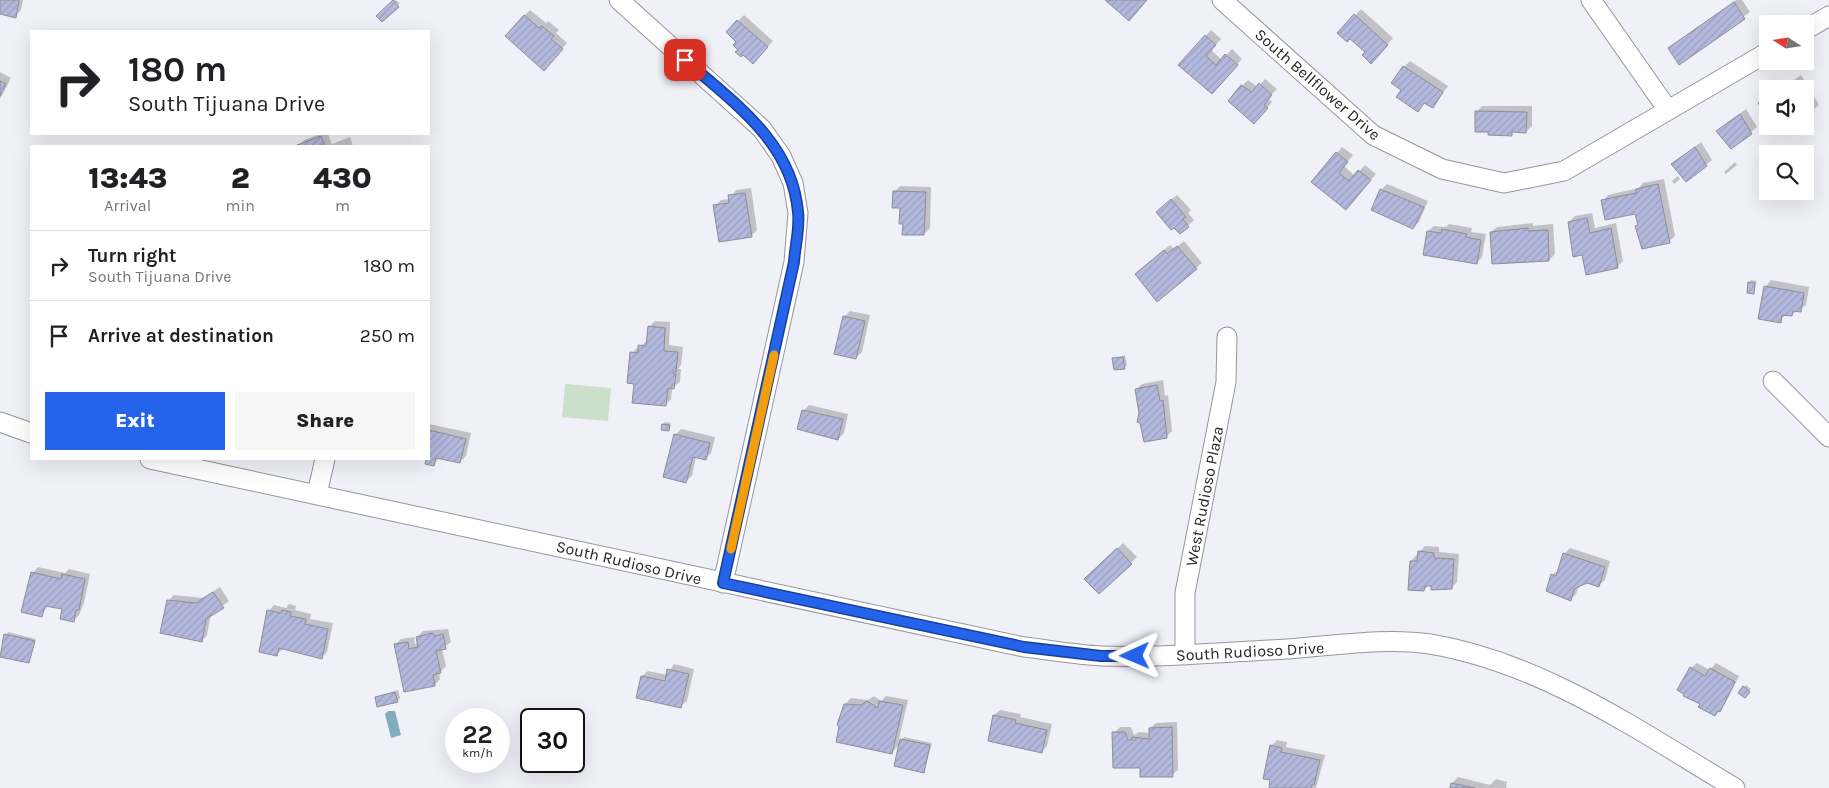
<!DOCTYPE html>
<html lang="en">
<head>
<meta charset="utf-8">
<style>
	:root { --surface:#fff; --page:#f6f6f6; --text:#202124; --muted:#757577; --line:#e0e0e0; --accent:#2563eb }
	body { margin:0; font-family:Karla,sans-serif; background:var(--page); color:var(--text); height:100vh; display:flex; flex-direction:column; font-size:19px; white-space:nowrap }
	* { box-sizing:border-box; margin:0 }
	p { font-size:16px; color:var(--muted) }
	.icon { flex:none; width:28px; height:28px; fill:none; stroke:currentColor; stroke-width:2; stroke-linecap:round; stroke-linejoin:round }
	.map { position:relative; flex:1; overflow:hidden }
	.side { position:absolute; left:30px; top:145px; width:400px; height:315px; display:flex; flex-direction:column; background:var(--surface); border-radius:0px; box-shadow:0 5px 20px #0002 }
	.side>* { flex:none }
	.top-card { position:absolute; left:30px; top:30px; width:400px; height:105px; border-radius:0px; box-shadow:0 5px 20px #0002; background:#fff; color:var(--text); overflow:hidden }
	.needle { width:32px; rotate:282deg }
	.tools { position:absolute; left:1759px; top:15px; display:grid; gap:10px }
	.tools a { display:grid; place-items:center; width:55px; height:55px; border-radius:0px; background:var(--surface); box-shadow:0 5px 20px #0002; font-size:25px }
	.speed { position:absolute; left:445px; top:708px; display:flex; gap:10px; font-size:25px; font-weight:700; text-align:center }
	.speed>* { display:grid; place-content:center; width:65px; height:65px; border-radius:50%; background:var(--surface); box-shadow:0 5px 20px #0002; line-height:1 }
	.speed small { font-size:12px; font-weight:400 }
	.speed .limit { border:2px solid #111; border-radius:8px; background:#fff; color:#111 }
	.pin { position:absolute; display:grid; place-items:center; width:42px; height:42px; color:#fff; margin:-21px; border-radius:10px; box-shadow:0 2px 8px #0006 }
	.me { position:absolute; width:55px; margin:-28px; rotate:269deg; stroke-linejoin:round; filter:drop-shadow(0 0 4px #0008) }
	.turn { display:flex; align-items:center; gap:18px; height:105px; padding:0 15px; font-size:22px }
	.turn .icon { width:65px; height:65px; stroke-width:2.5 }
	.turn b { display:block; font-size:35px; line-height:42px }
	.eta { display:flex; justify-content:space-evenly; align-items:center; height:85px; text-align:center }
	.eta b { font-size:30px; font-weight:800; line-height:35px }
	.action { display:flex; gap:10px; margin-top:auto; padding:10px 15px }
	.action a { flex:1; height:58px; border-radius:0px; background:var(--accent); color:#fff; font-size:20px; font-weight:800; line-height:58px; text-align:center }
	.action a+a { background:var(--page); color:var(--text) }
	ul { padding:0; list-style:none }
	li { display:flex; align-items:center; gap:15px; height:70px; padding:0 15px; border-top:1px solid var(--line) }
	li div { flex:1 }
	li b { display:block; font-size:19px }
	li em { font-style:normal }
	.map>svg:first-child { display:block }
</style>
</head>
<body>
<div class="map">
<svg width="1829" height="788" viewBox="0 0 1829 788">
	<defs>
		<pattern id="building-hatch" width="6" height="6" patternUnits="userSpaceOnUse" patternTransform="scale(1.25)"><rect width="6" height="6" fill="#b3b8dd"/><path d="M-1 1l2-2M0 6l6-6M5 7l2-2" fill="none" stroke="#9a9ebe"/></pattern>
	</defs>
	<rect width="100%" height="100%" fill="#f0f1f8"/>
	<polygon fill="#cbdfcb" points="565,384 611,388 608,421 562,417"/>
	<polygon fill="#80acbc" points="388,711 395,711 401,735 391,738 385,714"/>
	<g fill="#0003">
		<polygon points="0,0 23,0 21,10 15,16 0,13"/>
		<polygon points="395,0 400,3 382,21 378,16"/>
		<polygon points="1736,0 1742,0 1750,12 1680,63 1669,48"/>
		<polygon points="1361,9 1393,38 1377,56 1366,52 1350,37 1339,33"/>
		<polygon points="530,10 546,23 548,21 559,30 556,33 567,43 550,63 524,16"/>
		<polygon points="744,15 773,41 759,57 740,50 738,42 728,32"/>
		<polygon points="1211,30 1221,39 1211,50 1222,60 1232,49 1242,59 1217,87 1180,64"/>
		<polygon points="1410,61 1448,86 1433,107 1426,102 1418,110 1403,89 1404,67"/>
		<polygon points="0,72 11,78 0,99"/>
		<polygon points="1801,75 1819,105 1805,116 1805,89 1786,89 1785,87"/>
		<polygon points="1265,79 1277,89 1268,98 1272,102 1260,116 1242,86 1248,80 1258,87"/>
		<polygon points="1482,106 1532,106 1532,126 1526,132 1514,131 1511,134 1477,111"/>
		<polygon points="1746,109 1757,127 1732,147 1723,126"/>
		<polygon points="320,134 328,134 332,144 350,137 353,146 298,146 304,140"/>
		<polygon points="1701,142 1712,160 1687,180 1673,164"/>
		<polygon points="1342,147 1353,155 1344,166 1355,176 1365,165 1376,174 1346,209 1313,182"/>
		<polygon points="1735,162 1737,165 1726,174 1724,172"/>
		<polygon points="1678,176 1680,179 1674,184 1672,181"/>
		<polygon points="1664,179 1675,236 1669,241 1637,226 1639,224 1636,213 1603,201 1608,195 1639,188 1643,183"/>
		<polygon points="1387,184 1428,201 1419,222 1413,228 1381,190"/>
		<polygon points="900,186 931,187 930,228 924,234 904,223 901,207 894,192"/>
		<polygon points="751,188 757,230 751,236 715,206 721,200 730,199 736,190"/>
		<polygon points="1177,195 1191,210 1188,213 1194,220 1180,233 1164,206"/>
		<polygon points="1592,213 1595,228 1616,223 1623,261 1617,267 1583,253 1569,222 1575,216"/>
		<polygon points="1533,223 1533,226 1553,224 1555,254 1549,260 1491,232 1497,227"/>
		<polygon points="1449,224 1472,228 1471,232 1486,234 1482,257 1477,263 1428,231 1434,226 1446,227"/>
		<polygon points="1184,241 1202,263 1196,268 1142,268 1170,245 1174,249"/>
		<polygon points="1751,280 1757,281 1753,292 1749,283"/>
		<polygon points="1771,280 1809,287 1806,305 1791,315 1786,314 1780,321 1760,318 1766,286"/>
		<polygon points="850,311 870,315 862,352 856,358 844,317"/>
		<polygon points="655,321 670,322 669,345 683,347 681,365 678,369 681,369 680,382 672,388 671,399 665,405 635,383 631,353 648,340 649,327"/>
		<polygon points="1125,355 1127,365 1124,368 1114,359"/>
		<polygon points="1163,380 1165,396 1168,395 1172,431 1166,437 1140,413 1136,390 1142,384"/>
		<polygon points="809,405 848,414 844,433 838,439 803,411"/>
		<polygon points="665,422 671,423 668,429 663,424"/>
		<polygon points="429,424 471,433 466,456 460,462 439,457 433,465 427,463 429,459"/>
		<polygon points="681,429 715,437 711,453 705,459 696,456 692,476 686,481 675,435"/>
		<polygon points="1123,543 1137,557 1099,592 1086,579"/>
		<polygon points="1425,546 1439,547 1439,552 1459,554 1457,582 1451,588 1432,589 1432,585 1429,585 1424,590 1411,561"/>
		<polygon points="1570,548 1610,561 1605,580 1599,585 1587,582 1579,586 1576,594 1570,600 1552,575 1559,570 1564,554"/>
		<polygon points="38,567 65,573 69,569 90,574 84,603 79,615 73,621 64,608 48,605 42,615 33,573"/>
		<polygon points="220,587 229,601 211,614 207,635 202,641 168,601 174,595 203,598"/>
		<polygon points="289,604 296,606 295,610 311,614 310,619 333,623 327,652 321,658 283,649 277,654 269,611 274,605 286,608"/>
		<polygon points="448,629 451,642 442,649 446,666 439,673 440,679 435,685 395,645 401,639 414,637 415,644 419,643 417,637 423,631"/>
		<polygon points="8,632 36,639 29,662 6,635"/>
		<polygon points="1697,663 1710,670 1716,663 1739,676 1725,704 1714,715 1702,703 1691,668"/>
		<polygon points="674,664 694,669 687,701 681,706 642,676 648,671 667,675"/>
		<polygon points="1746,685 1751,689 1747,694 1744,687"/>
		<polygon points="398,690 400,698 397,701 376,697"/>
		<polygon points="874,696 881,701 886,696 908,700 898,743 904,737 932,743 924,772 900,744 891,753 845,704 851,698 868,700"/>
		<polygon points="1000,710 1021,714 1020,717 1052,724 1047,746 1041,752 994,715"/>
		<polygon points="1177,722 1178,770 1172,775 1141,766 1114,733 1120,727 1131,727 1134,735 1139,732 1150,733 1150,728 1156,723"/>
		<polygon points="1277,740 1287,742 1286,747 1325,755 1316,788 1270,788 1271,746"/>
		<polygon points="1458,777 1490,785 1496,779 1507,782 1506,788 1451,788 1452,783"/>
	</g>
	<g fill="url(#building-hatch)" stroke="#8d8e94">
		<polygon points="0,0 19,0 16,18 0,14"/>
		<polygon points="393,0 399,7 382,22 376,16"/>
		<polygon points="1105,0 1147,0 1129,21"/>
		<polygon points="1734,2 1745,19 1679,65 1668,48"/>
		<polygon points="1354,14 1388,45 1371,64 1362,55 1365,52 1350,39 1347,42 1337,33"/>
		<polygon points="524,15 539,28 542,26 554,36 551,39 563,49 544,71 505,36"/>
		<polygon points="737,20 768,47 753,64 743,55 741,57 735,52 738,50 733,45 736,42 726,32"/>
		<polygon points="1205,35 1216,45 1206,56 1216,65 1225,54 1238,65 1212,94 1178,65"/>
		<polygon points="1403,66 1443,92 1433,108 1424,103 1418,112 1396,97 1401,90 1391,83"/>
		<polygon points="1795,80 1800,89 1785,89 1783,87"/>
		<polygon points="0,81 6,84 0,96"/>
		<polygon points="1259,83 1272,95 1264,105 1268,108 1254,124 1228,101 1241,85 1252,92"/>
		<polygon points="1805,96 1814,112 1805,117"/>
		<polygon points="1768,97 1768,118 1758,103"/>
		<polygon points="1475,111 1527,112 1526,133 1512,132 1512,136 1488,135 1488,132 1475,132"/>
		<polygon points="1740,114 1752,134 1731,149 1716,131"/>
		<polygon points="1773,126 1790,126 1777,134"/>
		<polygon points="321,136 325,146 297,146 297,145"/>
		<polygon points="1695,147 1707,166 1686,182 1671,164"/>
		<polygon points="1336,152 1348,162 1339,173 1349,181 1358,170 1371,180 1346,210 1311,182"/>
		<polygon points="1658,184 1670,243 1642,249 1635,226 1638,225 1635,214 1605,220 1601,200 1636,193 1636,189"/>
		<polygon points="1380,189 1424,207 1413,229 1371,210"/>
		<polygon points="893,191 926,192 924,235 902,235 903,224 899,224 900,208 892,208"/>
		<polygon points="745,193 752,237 719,242 713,205 729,203 728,195"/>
		<polygon points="1171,199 1186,217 1183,219 1189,227 1180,234 1174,228 1171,230 1156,212"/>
		<polygon points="1587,218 1590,233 1611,228 1618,268 1586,275 1582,255 1573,257 1568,222"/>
		<polygon points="1528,228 1528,231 1548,230 1549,261 1492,264 1490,232"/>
		<polygon points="1442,229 1467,234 1466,237 1481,240 1477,264 1423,255 1427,231 1441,233"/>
		<polygon points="1177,246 1197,269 1157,302 1135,274 1164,250 1167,254"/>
		<polygon points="1748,282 1755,283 1754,294 1747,293"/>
		<polygon points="1764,286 1804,293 1801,312 1793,311 1792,316 1782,315 1781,323 1758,319"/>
		<polygon points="843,316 865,321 856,359 834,354"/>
		<polygon points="648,326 665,328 664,351 678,352 676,372 673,372 673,374 676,374 674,389 668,388 666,406 632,403 634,384 627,383 630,352 638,353 638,345 646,346"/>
		<polygon points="1123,357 1125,369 1114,370 1112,358"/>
		<polygon points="1157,385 1160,401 1163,400 1167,438 1144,442 1140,423 1137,422 1139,413 1135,389"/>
		<polygon points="802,410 843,419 838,440 797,429"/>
		<polygon points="662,424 670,425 669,431 661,430"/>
		<polygon points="429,430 466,439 460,463 436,458 434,466 425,464 426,459 429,459"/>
		<polygon points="674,434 710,443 706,460 693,457 686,483 663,477"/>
		<polygon points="1117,548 1132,564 1099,594 1084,579"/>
		<polygon points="1418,551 1434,553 1434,558 1454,559 1452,589 1431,590 1431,586 1425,586 1424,591 1408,590 1410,561 1417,561"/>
		<polygon points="1563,553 1605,567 1599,587 1587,583 1574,589 1571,601 1546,591 1551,574 1556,576"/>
		<polygon points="31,572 61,579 62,574 85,579 79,610 76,610 74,622 60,619 62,609 45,606 42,617 21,612"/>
		<polygon points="213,592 224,608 206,619 202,642 160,633 167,600 196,603"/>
		<polygon points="267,610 281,613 282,610 291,612 290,616 306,619 305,624 328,629 322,659 279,648 277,656 259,652"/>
		<polygon points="433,633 434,636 443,634 446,649 436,651 441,673 433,675 435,686 404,692 394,644 408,642 409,649 418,647 416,637"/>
		<polygon points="4,634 35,641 29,663 0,657"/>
		<polygon points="1690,667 1705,676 1710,668 1735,682 1720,712 1718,711 1715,716 1698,707 1700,704 1683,696 1684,694 1677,690"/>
		<polygon points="667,669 689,674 681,708 636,698 641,676 665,681"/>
		<polygon points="1743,686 1750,692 1745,698 1738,693"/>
		<polygon points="395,692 398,702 377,707 375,697"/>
		<polygon points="867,701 878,708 879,701 903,705 892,754 836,742 839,726 837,725 844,704 861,705"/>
		<polygon points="993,715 1016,720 1015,723 1047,730 1042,753 988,741"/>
		<polygon points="1172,727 1173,777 1140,777 1140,768 1113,768 1112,732 1125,732 1128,740 1132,740 1132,737 1149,739 1149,728"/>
		<polygon points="900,739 930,745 924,773 894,766"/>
		<polygon points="1270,745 1282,748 1281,752 1320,760 1314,785 1312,784 1311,788 1269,788 1270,780 1263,779"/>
		<polygon points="1451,783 1475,788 1450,788"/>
	</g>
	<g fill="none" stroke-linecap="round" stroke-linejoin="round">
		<g stroke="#95969d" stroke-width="21">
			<g id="minor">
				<polyline points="619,0 762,129 781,156 793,183 798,213 794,262 723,583"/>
				<polyline points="1222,0 1373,135 1442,169 1504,183 1564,171 1768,52"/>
				<polyline points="1591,0 1668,110"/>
				<polyline points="1805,30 1829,16"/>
				<polyline points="1773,381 1829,437"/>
				<polyline points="0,422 31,433"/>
				<path d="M150,459L1024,647C1050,650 1076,655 1102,656C1164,658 1226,652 1287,649C1333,646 1384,637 1430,644C1543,663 1639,731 1735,788"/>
				<polyline points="317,494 325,459"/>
				<polyline points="1185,655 1185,593 1226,382 1227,337"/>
			</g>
		</g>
		<use href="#minor" stroke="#fff" stroke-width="19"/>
	</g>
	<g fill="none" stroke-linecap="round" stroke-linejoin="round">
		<g stroke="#184099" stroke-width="12">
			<path id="route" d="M685,60C734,103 792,142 798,212C800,228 795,246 794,262L723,583L1024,647L1101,656H1135"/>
		</g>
		<use href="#route" stroke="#2563eb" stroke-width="9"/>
		<polyline stroke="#f59e0b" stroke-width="9" points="731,549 774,355"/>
	</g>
	<g text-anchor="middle" stroke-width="4" stroke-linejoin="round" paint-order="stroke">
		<g font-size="16" fill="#262629" stroke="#fff">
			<text transform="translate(1318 84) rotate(41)" y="6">South Bellflower Drive</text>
			<text transform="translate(1204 496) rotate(-79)" y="6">West Rudioso Plaza</text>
			<text transform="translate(629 562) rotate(13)" y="6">South Rudioso Drive</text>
			<text transform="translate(1250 651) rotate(-3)" y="6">South Rudioso Drive</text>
		</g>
	</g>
</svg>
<div class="tools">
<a><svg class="needle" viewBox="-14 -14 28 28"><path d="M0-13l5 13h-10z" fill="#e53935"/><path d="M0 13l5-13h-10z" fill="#757577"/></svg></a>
<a><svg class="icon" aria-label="sound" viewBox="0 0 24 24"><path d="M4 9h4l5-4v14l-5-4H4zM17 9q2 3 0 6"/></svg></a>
<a><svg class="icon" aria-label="search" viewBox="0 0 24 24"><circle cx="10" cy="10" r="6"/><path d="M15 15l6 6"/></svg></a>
</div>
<div class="speed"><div>22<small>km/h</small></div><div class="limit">30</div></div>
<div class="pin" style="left:685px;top:60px;background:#d93025"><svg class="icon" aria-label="arrive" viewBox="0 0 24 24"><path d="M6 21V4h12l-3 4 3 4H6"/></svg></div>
<svg class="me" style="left:1135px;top:656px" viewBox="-20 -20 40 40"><path d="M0-17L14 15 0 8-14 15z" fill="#2563eb" stroke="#fff" stroke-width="4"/></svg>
<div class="top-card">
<div class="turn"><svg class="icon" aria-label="right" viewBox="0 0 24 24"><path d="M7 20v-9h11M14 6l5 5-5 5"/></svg><div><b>180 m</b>South Tijuana Drive</div></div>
</div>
<section class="side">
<div class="eta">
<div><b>13:43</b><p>Arrival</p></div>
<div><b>2</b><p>min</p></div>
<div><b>430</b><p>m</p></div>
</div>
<ul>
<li><svg class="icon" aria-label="right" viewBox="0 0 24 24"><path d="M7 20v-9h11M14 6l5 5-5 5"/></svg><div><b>Turn right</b><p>South Tijuana Drive</p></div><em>180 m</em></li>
<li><svg class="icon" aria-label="arrive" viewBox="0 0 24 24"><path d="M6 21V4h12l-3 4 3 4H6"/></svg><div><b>Arrive at destination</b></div><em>250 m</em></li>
</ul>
<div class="action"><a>Exit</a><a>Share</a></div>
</section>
</div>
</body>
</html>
